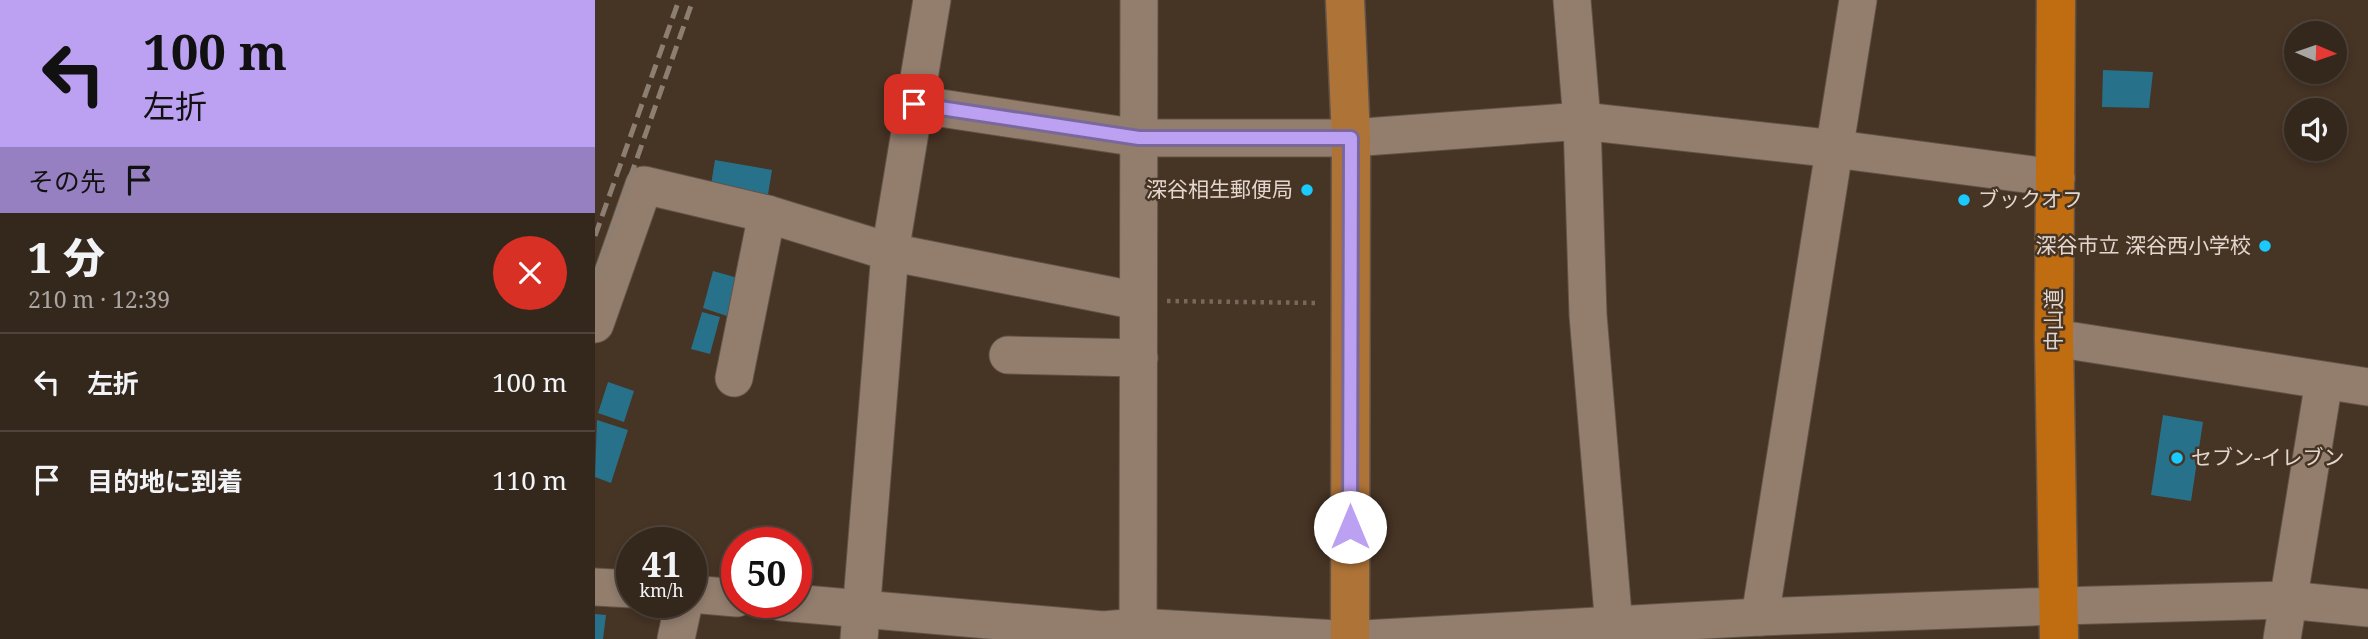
<!DOCTYPE html>
<html lang="ja">
<head>
<meta charset="utf-8">
<style>
	:root { --surface:#34271c; --page:#3c2f25; --text:#f1f3f6; --muted:#a9a5a3; --line:#4e443b }
	body { margin:0; font-family:"Noto Serif","Noto Sans JP",serif; background:var(--page); color:var(--text); height:100vh; display:flex; flex-direction:column; font-size:26px; white-space:nowrap }
	* { box-sizing:border-box; margin:0 }
	p { font-size:23px; color:var(--muted) }
	.icon { flex:none; width:38px; height:38px; fill:none; stroke:currentColor; stroke-width:2; stroke-linecap:round; stroke-linejoin:round }
	.map { position:relative; flex:1; overflow:hidden }
	.details { display:flex; flex-direction:column; background:var(--surface); width:595px }
	.details>* { flex:none }
	.banner { background:#bca0f2; color:#111; overflow:hidden }
	.needle { width:46px; rotate:92deg }
	.fabs { position:absolute; left:1689px; top:21px; display:grid; gap:14px }
	.fabs a { display:grid; place-items:center; width:63px; height:63px; border-radius:50%; background:var(--surface); box-shadow:0 4px 10px #0003,0 0 0 2px var(--line); font-size:35px }
	.speed { position:absolute; left:21px; top:527px; display:flex; gap:14px; font-size:35px; font-weight:700; text-align:center }
	.speed>* { display:grid; place-content:center; width:91px; height:91px; border-radius:50%; background:var(--surface); box-shadow:0 4px 10px #0003,0 0 0 2px var(--line); line-height:1 }
	.speed small { font-size:18px; font-weight:400 }
	.speed .limit { border:10px solid #d22; background:#fff; color:#111 }
	.pin { position:absolute; display:grid; place-items:center; width:60px; height:60px; color:#fff; margin:-30px; border-radius:14px; box-shadow:0 4px 10px #0006 }
	.me { position:absolute; width:77px; margin:-38px; rotate:0deg; stroke-linejoin:round; filter:drop-shadow(0 0 5px #0008) }
	.turn { display:flex; align-items:center; gap:24px; height:147px; padding:0 28px; font-size:32px }
	.turn .icon { width:91px; height:91px; stroke-width:2.5 }
	.turn b { display:block; font-size:49px; line-height:60px }
	.then { display:flex; align-items:center; height:66px; padding:0 28px; background:#0003; gap:14px; font-size:26px }
	.round { display:grid; place-items:center; flex:none; width:74px; height:74px; border-radius:37px; background:var(--page) }
	.overview { display:flex; align-items:center; justify-content:space-between; height:119px; padding:0 28px }
	h1 { font-size:42px; font-weight:800; line-height:52px }
	ul { padding:0; list-style:none }
	li { display:flex; align-items:center; gap:21px; height:98px; padding:0 28px; border-top:2px solid var(--line) }
	li div { flex:1 }
	li b { display:block; font-size:26px }
	li em { font-style:normal }
	main { display:flex; flex:1; min-height:0 }
	.map>svg:first-child { display:block }
</style>
</head>
<body>
<main>
<section class="details">
<div class="banner">
<div class="turn"><svg class="icon" aria-label="left" viewBox="0 0 24 24"><path d="M17 20v-9H6M10 6l-5 5 5 5"/></svg><div><b>100 m</b>左折</div></div>
<div class="then">その先<svg class="icon" aria-label="arrive" viewBox="0 0 24 24"><path d="M6 21V4h12l-3 4 3 4H6"/></svg></div>
</div>
<div class="overview"><div><h1>1 分</h1><p>210 m · 12:39</p></div><a class="round" style="background:#d93025;color:#fff"><svg class="icon" aria-label="close" viewBox="0 0 24 24"><path d="M6 6l12 12M18 6L6 18"/></svg></a></div>
<ul>
<li><svg class="icon" aria-label="left" viewBox="0 0 24 24"><path d="M17 20v-9H6M10 6l-5 5 5 5"/></svg><div><b>左折</b></div><em>100 m</em></li>
<li><svg class="icon" aria-label="arrive" viewBox="0 0 24 24"><path d="M6 21V4h12l-3 4 3 4H6"/></svg><div><b>目的地に到着</b></div><em>110 m</em></li>
</ul>
</section>
<div class="map">
<svg width="1773" height="639" viewBox="0 0 1773 639">
	<rect width="100%" height="100%" fill="#463425"/>
	<g fill="#28718b">
		<polygon points="1508,70 1558,72 1554,108 1507,107"/>
		<polygon points="120,160 177,170 171,207 114,197"/>
		<polygon points="118,271 143,278 132,316 108,308"/>
		<polygon points="107,312 125,317 115,354 96,349"/>
		<polygon points="13,382 39,391 29,422 3,413"/>
		<polygon points="1568,415 1608,422 1596,501 1556,495"/>
		<polygon points="2,420 33,430 16,483 0,477"/>
		<polygon points="0,614 11,615 8,639 0,639"/>
	</g>
	<g fill="none" stroke-linecap="round" stroke-linejoin="round">
		<g stroke="#625347" stroke-width="39">
			<g id="minor">
				<polyline points="977,0 987,121 993,315 1020,639"/>
				<polyline points="319,104 544,138 756,138 987,121 1241,149 1461,178"/>
				<polyline points="0,324 49,185 172,214 295,252 543,301"/>
				<polyline points="1459,338 1773,387"/>
				<polyline points="413,355 544,358"/>
				<polyline points="139,378 172,214"/>
				<polyline points="0,587 37,589"/>
				<polyline points="96,594 142,598"/>
				<polyline points="186,602 508,630 543,627 742,639"/>
				<polyline points="1165,617 1263,0"/>
				<polyline points="543,627 544,0"/>
				<polyline points="81,639 89,602"/>
				<polyline points="264,639 295,252 337,0"/>
				<polyline points="768,639 1165,617 1463,606 1693,600 1773,608"/>
				<polyline points="1687,639 1729,381"/>
			</g>
		</g>
		<g stroke="#625347" stroke-width="41">
			<polyline id="major" points="750,0 756,138 755,639"/>
		</g>
		<g stroke="#625347" stroke-width="41">
			<polyline id="highway" points="1461,0 1459,338 1464,639"/>
		</g>
		<polyline stroke="#78685b" stroke-width="4.5" stroke-dasharray="3.5 5" stroke-linecap="butt" points="572,301 724,303"/>
		<use href="#minor" stroke="#937e6e" stroke-width="37"/>
		<use href="#major" stroke="#ae7336" stroke-width="38"/>
		<use href="#highway" stroke="#c06c10" stroke-width="38"/>
		<g stroke="#8d7e72" stroke-width="5" stroke-dasharray="14 7" stroke-linecap="butt">
			<polyline points="0,236 84,0"/>
			<polyline points="0,277 98,0"/>
		</g>
	</g>
	<g fill="none" stroke-linecap="round" stroke-linejoin="round">
		<g stroke="#7a689d" stroke-width="18">
			<polyline id="route" points="319,104 544,138 756,138 755,527"/>
		</g>
		<use href="#route" stroke="#bca0f2" stroke-width="12"/>
	</g>
	<g fill="#1bcafc" stroke="#463425" stroke-width="2.5">
		<circle cx="712" cy="190" r="7"/>
		<circle cx="1369" cy="200" r="7"/>
		<circle cx="1670" cy="246" r="7"/>
		<circle cx="1582" cy="458" r="7"/>
	</g>
	<g text-anchor="middle" stroke-width="5" stroke-linejoin="round" paint-order="stroke">
		<g font-size="21" fill="#e2d6cd" stroke="#463425" text-anchor="end">
			<text x="698" y="197">深谷相生郵便局</text>
			<text x="1383" y="207" text-anchor="start">ブックオフ</text>
			<text x="1656" y="253">深谷市立 深谷西小学校</text>
			<text x="1596" y="465" text-anchor="start">セブン-イレブン</text>
		</g>
		<g font-size="21" fill="#e2d6cd" stroke="#463425">
			<text transform="translate(1459 320) rotate(-90)" y="7">中山道</text>
		</g>
	</g>
</svg>
<div class="fabs">
<a><svg class="needle" viewBox="-14 -14 28 28"><path d="M0-13l5 13h-10z" fill="#e53935"/><path d="M0 13l5-13h-10z" fill="#a9a5a3"/></svg></a>
<a><svg class="icon" aria-label="sound" viewBox="0 0 24 24"><path d="M4 9h4l5-4v14l-5-4H4zM17 9q2 3 0 6"/></svg></a>
</div>
<div class="speed"><div>41<small>km/h</small></div><div class="limit">50</div></div>
<div class="pin" style="left:319px;top:104px;background:#d93025"><svg class="icon" aria-label="arrive" viewBox="0 0 24 24"><path d="M6 21V4h12l-3 4 3 4H6"/></svg></div>
<svg class="me" style="left:755px;top:527px" viewBox="-20 -20 40 40"><circle r="19" fill="#fff"/><path d="M0-13L10 11 0 6-10 11z" fill="#bca0f2"/></svg>
</div>
</main>
</body>
</html>
